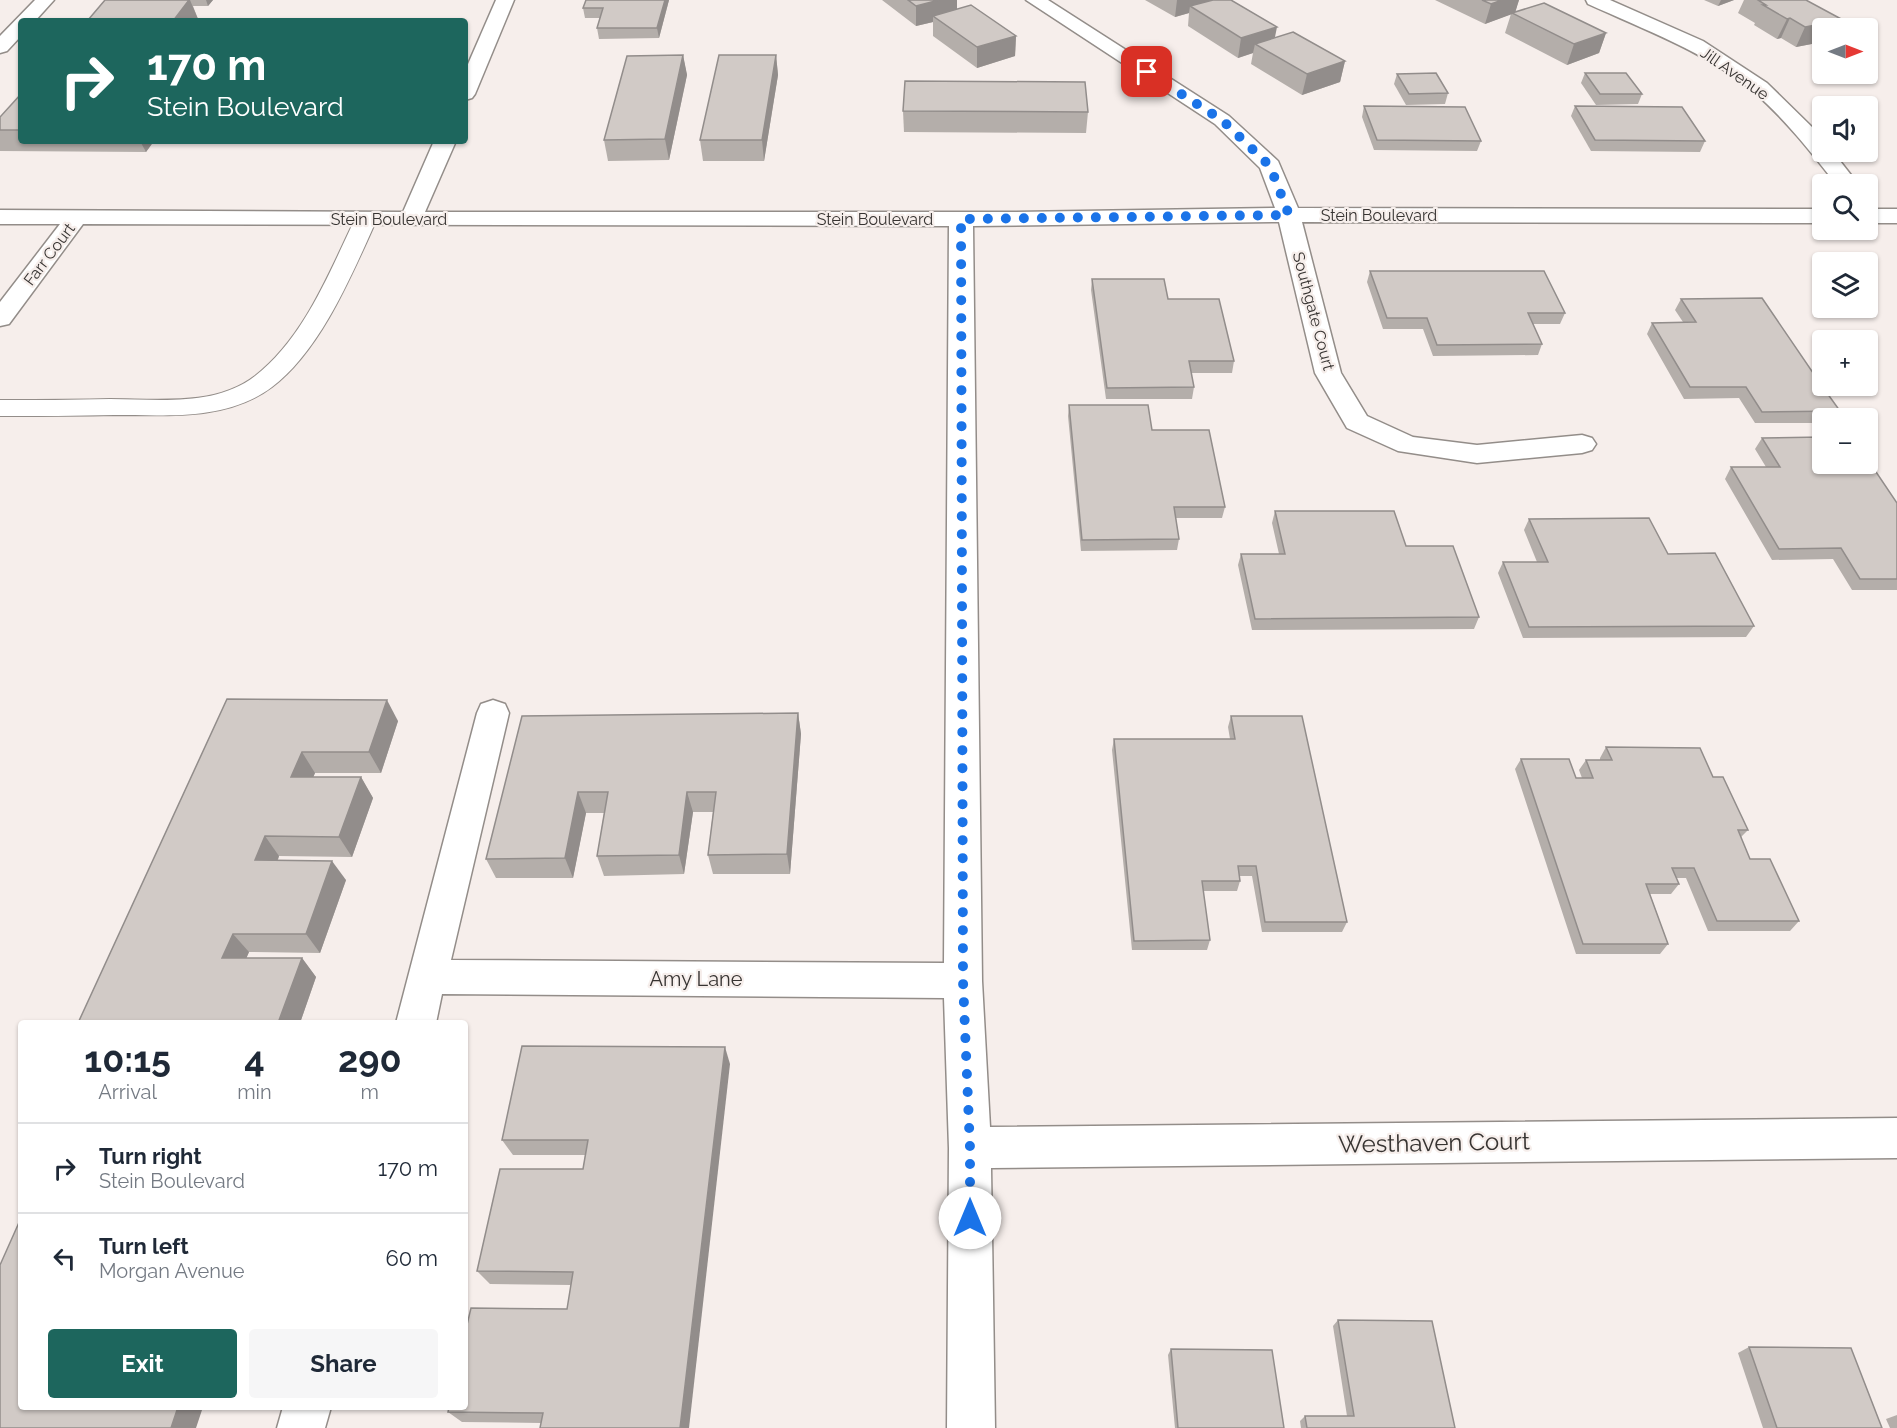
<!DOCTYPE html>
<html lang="en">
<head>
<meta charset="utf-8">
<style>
	:root { --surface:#fff; --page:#f6f6f7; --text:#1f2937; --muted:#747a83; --line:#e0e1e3; --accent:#1d665d }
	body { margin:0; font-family:Raleway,sans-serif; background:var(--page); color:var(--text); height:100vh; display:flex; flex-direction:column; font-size:22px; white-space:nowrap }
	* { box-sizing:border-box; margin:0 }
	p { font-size:20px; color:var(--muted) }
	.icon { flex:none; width:33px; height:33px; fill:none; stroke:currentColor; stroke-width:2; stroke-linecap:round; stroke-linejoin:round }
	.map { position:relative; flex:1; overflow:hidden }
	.panel { position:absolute; left:18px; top:1020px; width:450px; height:390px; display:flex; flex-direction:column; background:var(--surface); border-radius:6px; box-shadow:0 2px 4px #0004 }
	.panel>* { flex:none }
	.banner { position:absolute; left:18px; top:18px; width:450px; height:126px; border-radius:6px; box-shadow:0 2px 4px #0004; background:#1d665d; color:#fff; overflow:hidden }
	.needle { width:39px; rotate:90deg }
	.tools { position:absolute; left:1812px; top:18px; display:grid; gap:12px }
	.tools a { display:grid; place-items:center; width:66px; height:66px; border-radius:6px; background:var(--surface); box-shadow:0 2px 4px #0004; font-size:30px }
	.pin { position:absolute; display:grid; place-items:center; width:51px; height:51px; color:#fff; margin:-26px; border-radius:12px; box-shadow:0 3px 9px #0006 }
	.me { position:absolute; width:66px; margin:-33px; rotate:0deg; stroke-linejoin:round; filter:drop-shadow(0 0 4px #0008) }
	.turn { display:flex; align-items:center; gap:21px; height:126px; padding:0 30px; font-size:27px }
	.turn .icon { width:78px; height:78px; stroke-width:2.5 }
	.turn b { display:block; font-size:42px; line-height:51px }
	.eta { display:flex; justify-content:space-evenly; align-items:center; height:102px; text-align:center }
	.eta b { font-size:36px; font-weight:700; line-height:42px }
	.cta { display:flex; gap:12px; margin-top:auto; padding:12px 30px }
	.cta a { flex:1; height:69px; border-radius:6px; background:var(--accent); color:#fff; font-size:24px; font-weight:700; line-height:69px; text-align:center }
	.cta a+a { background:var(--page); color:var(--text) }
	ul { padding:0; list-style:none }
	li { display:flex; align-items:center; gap:18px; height:90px; padding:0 30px; border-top:2px solid var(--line) }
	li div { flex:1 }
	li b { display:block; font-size:22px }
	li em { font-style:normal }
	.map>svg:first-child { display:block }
</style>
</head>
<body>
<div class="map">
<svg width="1897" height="1428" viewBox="0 0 1897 1428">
	<rect width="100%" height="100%" fill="#f6eeeb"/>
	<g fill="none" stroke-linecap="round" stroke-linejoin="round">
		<g stroke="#938d89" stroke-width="2">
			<path id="lane" d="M366,212L374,214L377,219C352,274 321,350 272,387C227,421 167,415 114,415C76,416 38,416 0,416V400C37,400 73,400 110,399C158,399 215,407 255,376C304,338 329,273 355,219L358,214Z"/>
		</g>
		<g stroke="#938d89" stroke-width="3">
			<g id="street">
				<polygon points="35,0 54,0 35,21 21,21 21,36 7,51 0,53 0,36"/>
				<polygon points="496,0 514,0 475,94 472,98 465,100 465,71"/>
				<polygon points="1026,0 1048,0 1229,116 1278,161 1298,208 1822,209 1822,223 1302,222 1341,373 1367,416 1413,437 1477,445 1582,435 1592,438 1596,444 1592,450 1582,453 1477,463 1398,451 1347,428 1315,373 1279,222 973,226 982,981 990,1127 1897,1118 1897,1158 991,1168 995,1428 947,1428 949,1148 944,998 442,994 436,1023 396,1023 477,713 481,704 493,700 505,704 509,713 451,960 944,963 949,226 83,224 9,324 0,326 0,302 60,224 0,224 0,210 403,212 434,141 456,141 425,212 1014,212 1275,208 1260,168 1215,124"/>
				<path d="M1586,0H1610L1703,41L1767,83L1814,129L1822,139V152H1833L1858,184H1836C1811,152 1785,119 1754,92C1708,53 1643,29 1588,4Z"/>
				<rect x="1868" y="209" width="29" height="14"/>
				<polygon points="283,1407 331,1407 325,1428 277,1428"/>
			</g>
		</g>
		<use href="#lane" fill="#fff" fill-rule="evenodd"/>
		<use href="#street" fill="#fff" fill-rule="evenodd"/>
	</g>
	<g fill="#b4aeaa">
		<polygon points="105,0 213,0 208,6 193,6 198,19 197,21 89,21 88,20"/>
		<polygon points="669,0 659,38 599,39 597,28 600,18 585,18 583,8"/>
		<polygon points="882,0 957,0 957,9 1016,36 1015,56 977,68 933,36 933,22 916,26"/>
		<polygon points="1145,0 1211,0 1275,38 1345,61 1340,82 1302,95 1251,64 1253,53 1238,58 1188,26 1189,13 1175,17"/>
		<polygon points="1435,0 1519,0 1515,12 1606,33 1599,53 1567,65 1505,33 1511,14 1485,24"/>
		<polygon points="1704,0 1734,0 1718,6"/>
		<polygon points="1744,0 1806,0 1843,20 1838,28 1822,28 1822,42 1796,47 1781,38 1777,39 1754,25 1755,23 1738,13"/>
		<polygon points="683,55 687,75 669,160 608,161 604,140"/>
		<polygon points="776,55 778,75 764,161 703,161 700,140"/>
		<polygon points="1585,73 1642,94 1638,104 1596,105 1581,83"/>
		<polygon points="1397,74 1448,93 1445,104 1406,105 1394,84"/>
		<polygon points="21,94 21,141 154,141 146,152 0,151 0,130"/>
		<polygon points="1364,106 1481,141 1477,151 1374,150 1362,117"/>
		<polygon points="1575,106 1705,141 1700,152 1591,151 1571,116"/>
		<polygon points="903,111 1088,112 1086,133 904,132"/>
		<polygon points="1370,271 1565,313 1560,324 1533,324 1542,344 1538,355 1433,356 1423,329 1383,329 1367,282"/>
		<polygon points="1092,279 1168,299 1234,361 1232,373 1191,373 1194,387 1192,399 1106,399 1091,290"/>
		<polygon points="1681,299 1840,411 1836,418 1822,418 1822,423 1755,423 1739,398 1684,399 1647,334 1652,323 1683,322 1675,310"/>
		<polygon points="1069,405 1152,430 1225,507 1222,518 1176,518 1179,539 1177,550 1081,551 1068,416"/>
		<polygon points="1762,438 1897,503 1897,590 1852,590 1833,559 1772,560 1725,479 1731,467 1766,467 1755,449"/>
		<polygon points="1275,511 1406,546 1479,617 1474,629 1252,630 1238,565 1241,554 1279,554 1272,523"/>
		<polygon points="1529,519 1668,554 1754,626 1746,637 1523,638 1498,573 1503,562 1537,562 1524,530"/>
		<polygon points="227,699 398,721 381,773 315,773 313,777 361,777 373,798 352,857 279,856 278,860 346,880 320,953 249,952 246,958 302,958 316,977 300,1023 78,1023"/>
		<polygon points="798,713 801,734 790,874 713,874 708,855 713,812 693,812 684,874 604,876 597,856 604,813 586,813 573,878 496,878 486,859 522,716"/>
		<polygon points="1231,716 1347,922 1342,932 1262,932 1252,876 1240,876 1240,881 1237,891 1203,891 1210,940 1207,950 1132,950 1112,750 1114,739 1230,739 1228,727"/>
		<polygon points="1606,747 1713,777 1748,830 1741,837 1750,859 1799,921 1790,931 1708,931 1686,878 1676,878 1679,884 1671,894 1650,894 1668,944 1660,954 1576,954 1515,769 1521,759 1576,778 1582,778 1579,770 1586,760 1600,760 1600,758"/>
		<polygon points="730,1064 541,1423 462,1422 448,1412 567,1309 571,1285 490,1284 477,1271 583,1169 585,1155 513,1155 502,1140"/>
		<polygon points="1338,1320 1455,1428 1301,1428 1300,1421 1305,1416 1347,1416 1333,1326"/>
		<polygon points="1749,1347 1882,1428 1763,1428 1738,1353"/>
		<polygon points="1171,1349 1284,1428 1175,1428 1168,1355"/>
		<polygon points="1897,1415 1897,1428 1890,1428 1886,1419"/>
	</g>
	<g fill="#928d8b">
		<polygon points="189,0 190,0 198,19 197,21 173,21"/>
		<polygon points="206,0 213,0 208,6"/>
		<polygon points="665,0 669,0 659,38 657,28"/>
		<polygon points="939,0 957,0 957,15 933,16 933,22 916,26 916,6"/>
		<polygon points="1177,0 1211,0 1210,6 1190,6 1189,13 1175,17"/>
		<polygon points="1502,0 1519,0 1515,13 1485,24 1491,4"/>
		<polygon points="1721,0 1734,0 1718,6"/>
		<polygon points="1790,18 1781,38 1777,39 1787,19"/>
		<polygon points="1843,20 1838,28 1822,28 1822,42 1796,47 1805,27"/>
		<polygon points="1277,27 1273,47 1255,44 1253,53 1238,58 1241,38"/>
		<polygon points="1606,33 1599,53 1567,65 1574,44"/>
		<polygon points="1016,36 1015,56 977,68 977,47"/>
		<polygon points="683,55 687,75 669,160 665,139"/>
		<polygon points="776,55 778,75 764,161 762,140"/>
		<polygon points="1345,61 1340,82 1302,95 1307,74"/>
		<polygon points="140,141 154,141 146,152"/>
		<polygon points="387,700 398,721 381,773 369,752"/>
		<polygon points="798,713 801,734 790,874 787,854"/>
		<polygon points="302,752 315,773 305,797 291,777"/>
		<polygon points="361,777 373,798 352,857 339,837"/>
		<polygon points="578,792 586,813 573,878 565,858"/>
		<polygon points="687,792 693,812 684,874 679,855"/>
		<polygon points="265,836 279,856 270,880 255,860"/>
		<polygon points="332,861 346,880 320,953 306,934"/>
		<polygon points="233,934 249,952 239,976 222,958"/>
		<polygon points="302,958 316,977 300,1023 278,1023"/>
		<polygon points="725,1047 730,1064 689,1428 680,1428"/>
		<polygon points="178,1407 203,1407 196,1428 171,1428"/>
	</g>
	<g fill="#d1cac6" stroke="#928d8b" stroke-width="1.5">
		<polygon points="105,0 189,0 173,21 98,21 100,20 88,20"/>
		<polygon points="586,0 665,0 657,28 597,28 603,8 583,8"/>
		<polygon points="908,0 939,0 916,6"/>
		<polygon points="1213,0 1231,0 1277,27 1241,38 1190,6"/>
		<polygon points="1482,0 1502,0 1491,4"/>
		<polygon points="1758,0 1806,0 1843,20 1805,27 1790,18 1787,19 1763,5 1766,5"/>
		<polygon points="1544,3 1606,33 1574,44 1512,13"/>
		<polygon points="971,5 1016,36 977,47 933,16"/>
		<polygon points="1293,32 1345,61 1307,74 1255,44"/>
		<polygon points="683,55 665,139 604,140 627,56"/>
		<polygon points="719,55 776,55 762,140 700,140"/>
		<polygon points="1436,73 1448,93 1409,94 1397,74"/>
		<polygon points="1585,73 1626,73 1642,94 1600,94"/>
		<polygon points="905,81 1085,82 1088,112 903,111"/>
		<polygon points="21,94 21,130 0,130 0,117"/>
		<polygon points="1364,106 1465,107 1481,141 1377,140"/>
		<polygon points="1575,106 1682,107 1705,141 1595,140"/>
		<polygon points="1370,271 1544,271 1565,313 1528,313 1542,344 1437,345 1427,318 1387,318"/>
		<polygon points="1092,279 1164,279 1168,299 1219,299 1234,361 1189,361 1194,387 1107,388"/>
		<polygon points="1762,298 1822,386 1840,411 1762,412 1746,387 1690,387 1652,323 1696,322 1681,299"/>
		<polygon points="1069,405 1148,405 1152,430 1209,430 1225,507 1174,507 1179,539 1082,540"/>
		<polygon points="1822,437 1822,464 1868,464 1868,460 1897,503 1897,579 1860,579 1841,548 1779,549 1731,467 1780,467 1762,438"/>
		<polygon points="1275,511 1394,511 1406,546 1453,546 1479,617 1255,619 1241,554 1285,554"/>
		<polygon points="1649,518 1668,554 1715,553 1754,626 1529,627 1503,562 1548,562 1529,519"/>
		<polygon points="227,699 387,700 369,752 302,752 291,777 361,777 339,837 265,836 255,860 332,861 306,934 233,934 222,958 302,958 278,1023 78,1023"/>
		<polygon points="798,713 787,854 708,855 716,792 687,792 679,855 597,856 608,792 578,792 565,858 486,859 522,716"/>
		<polygon points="1231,716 1302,716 1347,922 1265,922 1256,866 1238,866 1240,881 1202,881 1210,940 1134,941 1114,739 1235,739"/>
		<polygon points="1606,747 1700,748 1713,777 1723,777 1748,830 1738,830 1750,859 1770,859 1799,921 1717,921 1694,868 1672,868 1679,884 1646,884 1668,944 1583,944 1521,759 1569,759 1576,778 1593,778 1586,760 1612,760"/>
		<polygon points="522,1046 725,1047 680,1428 540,1428 543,1413 448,1412 449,1407 465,1407 465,1333 471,1308 567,1309 573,1272 477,1271 500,1169 583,1169 588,1140 502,1140"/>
		<polygon points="21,1218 21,1407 178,1407 171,1428 0,1428 0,1265"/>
		<polygon points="1338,1320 1432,1321 1455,1428 1307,1428 1305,1416 1354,1416"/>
		<polygon points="1749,1347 1851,1348 1882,1428 1777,1428"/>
		<polygon points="1171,1349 1272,1350 1284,1428 1178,1428"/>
	</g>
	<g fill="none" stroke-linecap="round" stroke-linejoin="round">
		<polyline stroke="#1a73e8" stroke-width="10" stroke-dasharray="0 18" points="970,1218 970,1148 963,981 961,219 1289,215 1270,166 1222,120 1147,72"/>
	</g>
	<g text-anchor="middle" stroke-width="4.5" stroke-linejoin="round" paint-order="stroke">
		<g font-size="16" fill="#373432" stroke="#f6eeeb">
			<text transform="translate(1735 73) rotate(35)" y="6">Jill Avenue</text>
			<text x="1379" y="221">Stein Boulevard</text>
			<text x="389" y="225">Stein Boulevard</text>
			<text x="875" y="225">Stein Boulevard</text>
			<text transform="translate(49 254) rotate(-53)" y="6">Farr Court</text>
			<text transform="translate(1314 311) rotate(75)" y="6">Southgate Court</text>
		</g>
		<g font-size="20" fill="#373432" stroke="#f6eeeb">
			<text x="696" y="986">Amy Lane</text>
		</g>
		<g font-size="24" fill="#373432" stroke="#f6eeeb">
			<text transform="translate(1434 1143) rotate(-1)" y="8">Westhaven Court</text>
		</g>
	</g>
</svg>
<div class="tools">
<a><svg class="needle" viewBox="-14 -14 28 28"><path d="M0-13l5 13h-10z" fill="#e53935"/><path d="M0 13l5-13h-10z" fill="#747a83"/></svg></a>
<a><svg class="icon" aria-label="sound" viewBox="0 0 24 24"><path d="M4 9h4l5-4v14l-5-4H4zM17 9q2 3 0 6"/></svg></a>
<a><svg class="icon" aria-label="search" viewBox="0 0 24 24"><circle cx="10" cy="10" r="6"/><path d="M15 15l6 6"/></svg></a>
<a><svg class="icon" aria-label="layers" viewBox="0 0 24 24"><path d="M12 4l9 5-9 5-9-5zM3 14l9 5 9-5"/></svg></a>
<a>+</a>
<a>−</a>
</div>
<div class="pin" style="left:1147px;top:72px;background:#d93025"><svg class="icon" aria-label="arrive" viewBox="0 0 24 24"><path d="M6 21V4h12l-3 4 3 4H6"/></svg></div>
<svg class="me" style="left:970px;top:1218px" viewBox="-20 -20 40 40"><circle r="19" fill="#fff"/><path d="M0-13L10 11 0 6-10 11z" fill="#1a73e8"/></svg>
<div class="banner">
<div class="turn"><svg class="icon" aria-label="right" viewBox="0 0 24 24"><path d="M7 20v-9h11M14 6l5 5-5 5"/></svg><div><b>170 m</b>Stein Boulevard</div></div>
</div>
<section class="panel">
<div class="eta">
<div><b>10:15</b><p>Arrival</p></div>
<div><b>4</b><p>min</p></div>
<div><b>290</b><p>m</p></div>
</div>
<ul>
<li><svg class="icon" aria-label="right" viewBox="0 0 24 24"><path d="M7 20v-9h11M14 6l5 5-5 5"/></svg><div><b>Turn right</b><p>Stein Boulevard</p></div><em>170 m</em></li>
<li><svg class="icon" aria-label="left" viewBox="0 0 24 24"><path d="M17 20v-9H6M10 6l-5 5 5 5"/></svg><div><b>Turn left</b><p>Morgan Avenue</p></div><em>60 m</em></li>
</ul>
<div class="cta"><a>Exit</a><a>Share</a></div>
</section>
</div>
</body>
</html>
